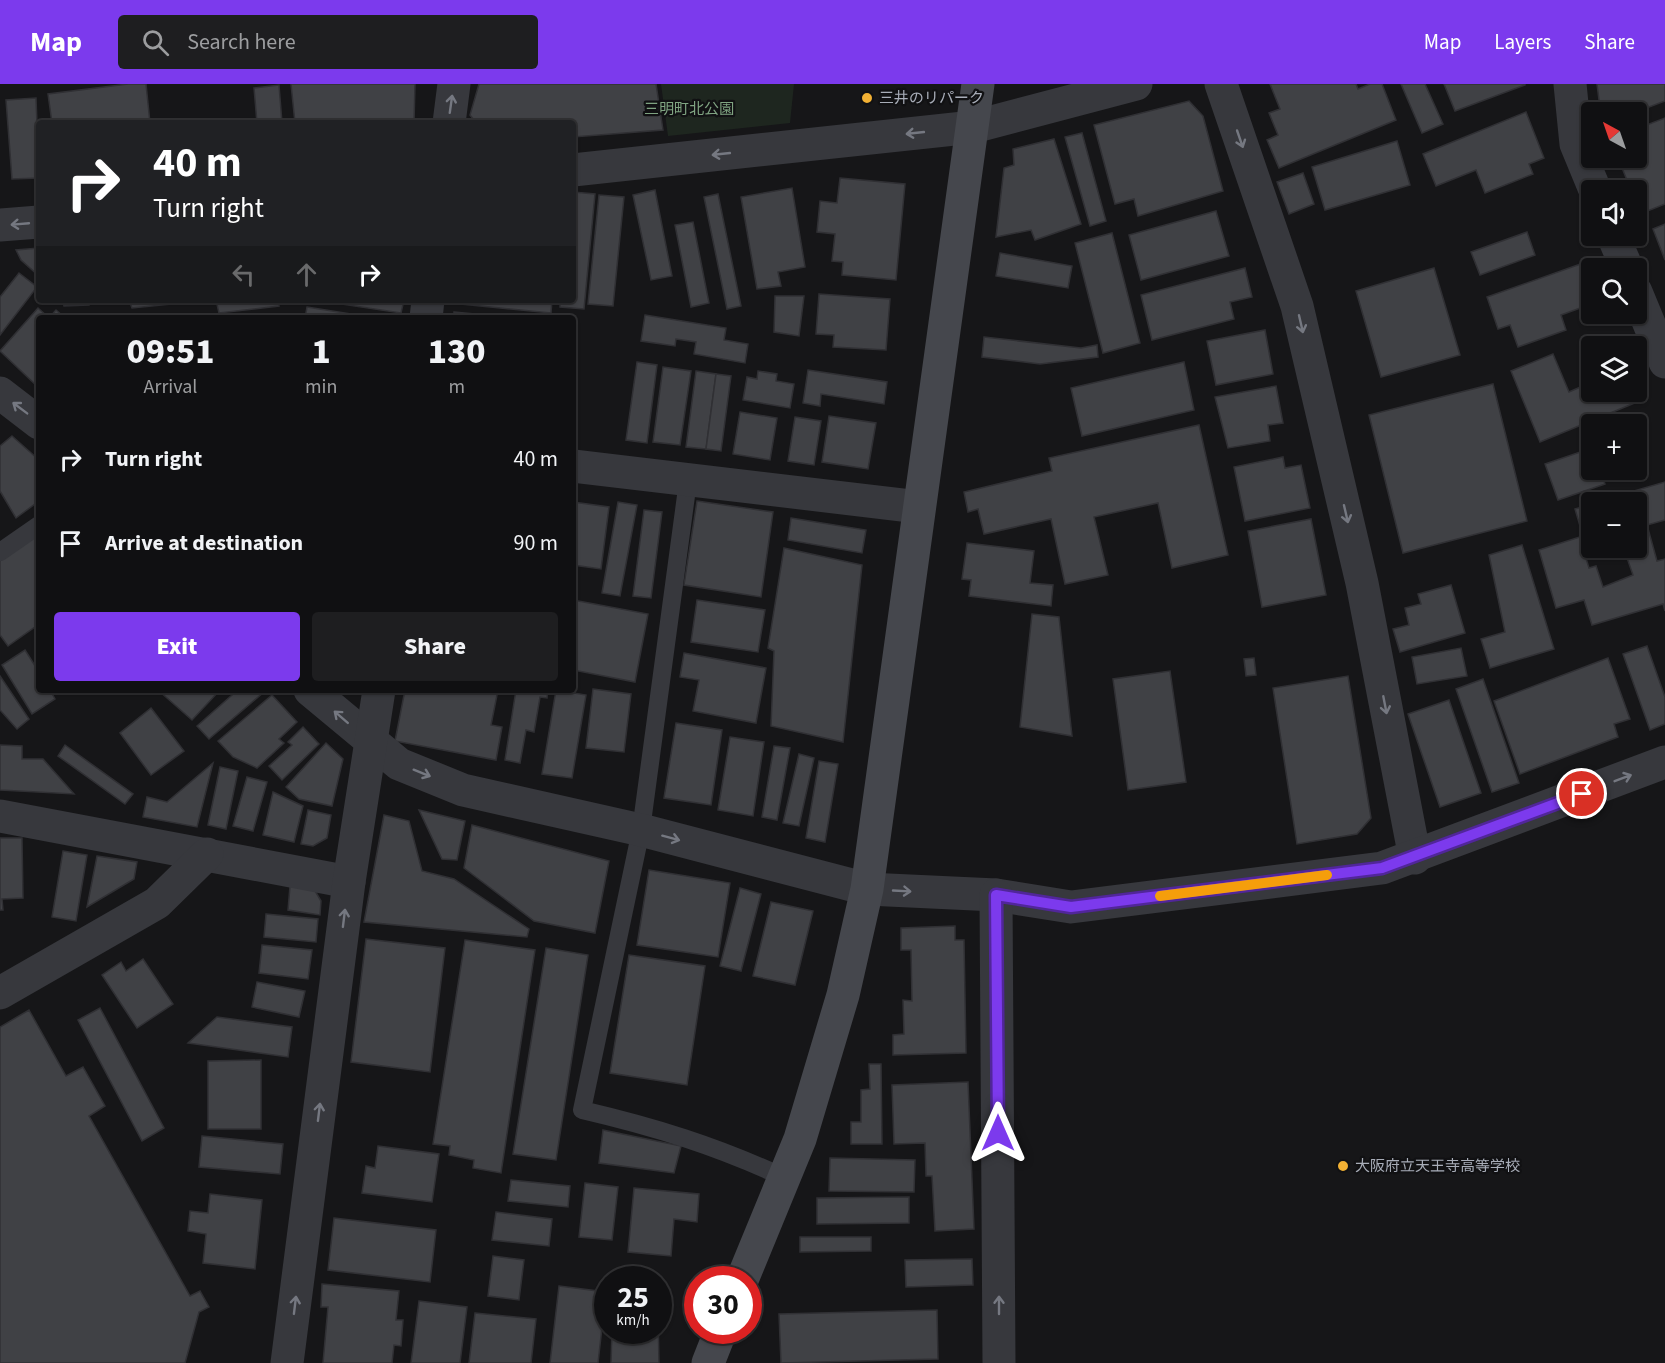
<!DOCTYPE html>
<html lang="en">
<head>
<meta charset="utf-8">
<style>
	:root { --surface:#101012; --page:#1e1e20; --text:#f1f3f6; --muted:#9c9d9f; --line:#303032; --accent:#7c3aed }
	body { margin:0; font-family:"Source Sans 3","Noto Sans JP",sans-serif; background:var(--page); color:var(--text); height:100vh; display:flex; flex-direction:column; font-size:22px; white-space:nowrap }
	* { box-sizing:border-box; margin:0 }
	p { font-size:20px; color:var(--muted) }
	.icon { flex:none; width:33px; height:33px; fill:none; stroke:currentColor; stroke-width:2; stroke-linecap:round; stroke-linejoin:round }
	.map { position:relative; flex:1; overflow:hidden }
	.side { position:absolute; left:36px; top:231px; width:540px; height:378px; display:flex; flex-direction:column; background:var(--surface); border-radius:6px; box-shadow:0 2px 4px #0004,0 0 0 2px var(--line) }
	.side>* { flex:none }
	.guide { position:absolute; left:36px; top:36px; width:540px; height:183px; border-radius:6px; box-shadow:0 2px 4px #0004,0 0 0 2px var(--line); background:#202124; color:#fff; overflow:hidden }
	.needle { width:39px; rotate:320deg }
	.fabs { position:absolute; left:1581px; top:18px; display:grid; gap:12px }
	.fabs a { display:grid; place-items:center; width:66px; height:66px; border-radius:6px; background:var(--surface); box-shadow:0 2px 4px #0004,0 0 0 2px var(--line); font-size:30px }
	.speed { position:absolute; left:594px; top:1182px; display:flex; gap:12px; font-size:30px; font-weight:700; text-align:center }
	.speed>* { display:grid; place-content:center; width:78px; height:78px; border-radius:50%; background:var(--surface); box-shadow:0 2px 4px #0004,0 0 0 2px var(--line); line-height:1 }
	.speed small { font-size:15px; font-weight:400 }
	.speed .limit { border:9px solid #d22; background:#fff; color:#111 }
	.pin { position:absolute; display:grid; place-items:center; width:51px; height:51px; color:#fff; margin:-26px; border:3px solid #fff; border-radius:50%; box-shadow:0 2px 6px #0007 }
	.me { position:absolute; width:66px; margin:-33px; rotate:0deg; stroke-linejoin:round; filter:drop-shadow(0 0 4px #0008) }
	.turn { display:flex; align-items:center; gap:21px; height:126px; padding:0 18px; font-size:27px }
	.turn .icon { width:78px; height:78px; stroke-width:2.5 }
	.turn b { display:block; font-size:42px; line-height:51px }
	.lanes { display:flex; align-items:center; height:57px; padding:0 18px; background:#0003; justify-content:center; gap:30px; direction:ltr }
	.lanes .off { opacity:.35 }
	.eta { display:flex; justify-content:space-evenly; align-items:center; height:102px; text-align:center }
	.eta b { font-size:36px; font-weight:800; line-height:42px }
	.cta { display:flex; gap:12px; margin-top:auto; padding:12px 18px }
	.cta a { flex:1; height:69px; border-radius:6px; background:var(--accent); color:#fff; font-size:24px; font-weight:800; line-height:69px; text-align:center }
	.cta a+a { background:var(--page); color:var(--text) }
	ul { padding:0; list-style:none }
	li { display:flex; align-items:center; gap:18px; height:84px; padding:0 18px }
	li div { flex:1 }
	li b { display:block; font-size:22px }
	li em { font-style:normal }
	header { display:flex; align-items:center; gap:36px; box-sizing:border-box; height:84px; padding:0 30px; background:var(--accent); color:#fff }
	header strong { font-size:28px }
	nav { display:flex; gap:33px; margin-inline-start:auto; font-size:21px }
	.search { width:420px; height:54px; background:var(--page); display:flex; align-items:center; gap:15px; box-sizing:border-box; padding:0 21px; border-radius:6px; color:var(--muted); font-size:22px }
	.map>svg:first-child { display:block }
</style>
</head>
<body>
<header>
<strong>Map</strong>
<div class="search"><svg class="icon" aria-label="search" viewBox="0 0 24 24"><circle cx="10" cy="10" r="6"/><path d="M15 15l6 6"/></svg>Search here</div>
<nav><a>Map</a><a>Layers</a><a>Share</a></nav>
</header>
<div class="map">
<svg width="1665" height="1279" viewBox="0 0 1665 1279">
	<rect width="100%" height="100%" fill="#161618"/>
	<polygon fill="#1e261f" points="661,0 794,0 790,39 668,52"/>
	<g fill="#404145" stroke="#303034" stroke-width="1.5">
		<polygon points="128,0 146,0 150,39 52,39 48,10"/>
		<polygon points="291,0 415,0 414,39 295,39"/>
		<polygon points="479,0 656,0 663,46 573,53 573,39 476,39 470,31"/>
		<polygon points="1270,0 1356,0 1358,5 1370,0 1382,0 1396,36 1279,84 1267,56 1278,51 1269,29 1280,25"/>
		<polygon points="1401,0 1425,0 1443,40 1422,49"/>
		<polygon points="1444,0 1525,0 1525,1 1455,27"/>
		<polygon points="1597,0 1665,0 1665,17 1636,28 1630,28 1623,19 1600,24"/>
		<polygon points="279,1 282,39 257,39 254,4"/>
		<polygon points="36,14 39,94 12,95 6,16"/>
		<polygon points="1189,17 1203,32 1223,107 1138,132 1134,115 1115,120 1094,41"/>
		<polygon points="1526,28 1544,74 1529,80 1533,90 1485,109 1476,86 1436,102 1423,70"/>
		<polygon points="1665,34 1665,120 1640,130 1636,120 1636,106 1631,106 1618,74 1636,74 1636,45"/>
		<polygon points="1082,49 1106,137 1090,142 1065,53"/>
		<polygon points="1054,55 1081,140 1035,156 1031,146 996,153 1004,84 1014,81 1013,65"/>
		<polygon points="1397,57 1410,101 1325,126 1312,83"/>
		<polygon points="1303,89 1314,120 1289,130 1277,98"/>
		<polygon points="840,94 905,100 896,196 842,191 843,178 832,177 835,150 817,148 820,117 837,119"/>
		<polygon points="792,104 805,183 778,188 781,202 757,205 741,113"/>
		<polygon points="655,106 672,192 651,196 633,111"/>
		<polygon points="573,108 595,110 584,225 560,223 560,216 573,216"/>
		<polygon points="718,110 741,222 727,225 704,113"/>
		<polygon points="599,111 624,113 613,222 588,220"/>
		<polygon points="1216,127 1229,172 1141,196 1129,151"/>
		<polygon points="693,138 709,219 691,223 675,141"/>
		<polygon points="1665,140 1665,176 1653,145"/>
		<polygon points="1527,148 1535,171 1480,191 1471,168"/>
		<polygon points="1112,149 1140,259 1103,269 1075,159"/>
		<polygon points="39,164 39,192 21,176 16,166"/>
		<polygon points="1000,169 1072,182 1068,204 996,192"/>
		<polygon points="1589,177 1592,184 1592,230 1602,230 1587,235 1583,223 1561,231 1566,246 1518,263 1510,241 1498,245 1487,213"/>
		<polygon points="1245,184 1252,213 1230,218 1234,235 1152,256 1141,211"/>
		<polygon points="1434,184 1460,271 1381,293 1356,207"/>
		<polygon points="19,189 37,203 0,251 0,213"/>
		<polygon points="819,210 890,215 886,266 833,263 834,251 816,250"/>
		<polygon points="775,212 804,212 799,252 774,248"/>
		<polygon points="62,216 91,216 89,221 64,222"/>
		<polygon points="129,216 212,216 132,224"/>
		<polygon points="216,216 278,216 279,222 219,229"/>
		<polygon points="315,216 404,216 401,229"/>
		<polygon points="461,216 552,216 551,229 461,220"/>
		<polygon points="307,223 376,234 305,234"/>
		<polygon points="38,224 49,234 56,226 65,234 39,234 38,303 0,267"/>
		<polygon points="454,228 517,234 454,234"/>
		<polygon points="645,231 726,244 724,256 748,260 745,279 694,270 696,258 676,255 675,262 641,257"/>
		<polygon points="1265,246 1273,290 1216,301 1207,257"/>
		<polygon points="984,253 1081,264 1097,261 1098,273 1040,280 982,273"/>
		<polygon points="1553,270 1569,308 1592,298 1592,308 1633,308 1637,318 1540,358 1511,287"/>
		<polygon points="637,278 657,281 647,359 626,356"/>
		<polygon points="1184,278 1194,326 1082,352 1071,304"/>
		<polygon points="663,283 691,287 680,361 653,358"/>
		<polygon points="808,286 887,298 884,320 821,310 820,322 803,319"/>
		<polygon points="696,287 716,290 706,365 686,363"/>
		<polygon points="758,287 777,290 776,297 794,300 790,324 743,316 747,293 757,295"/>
		<polygon points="716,290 731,292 721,367 706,365"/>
		<polygon points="1493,300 1527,437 1403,469 1369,331"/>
		<polygon points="1276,302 1283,339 1268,341 1270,357 1228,364 1215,313"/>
		<polygon points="740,328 777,334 770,376 733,370"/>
		<polygon points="829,332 876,339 868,385 822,378"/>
		<polygon points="795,333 821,337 814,381 788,377"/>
		<polygon points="1199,341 1228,471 1172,484 1158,419 1094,433 1108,491 1065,500 1051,435 984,450 978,425 968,428 964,408 1052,387 1049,374"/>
		<polygon points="12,352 39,376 39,417 16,434 0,407 0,362"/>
		<polygon points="1592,364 1592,386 1600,386 1605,400 1558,416 1545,380"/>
		<polygon points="1283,373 1285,384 1301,381 1310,424 1245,437 1234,383"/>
		<polygon points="1665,398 1665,436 1647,441 1657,477 1665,475 1665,527 1663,520 1592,541 1584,516 1556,524 1539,466 1583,452 1575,425 1592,420 1592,464 1595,464 1584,468 1589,484 1596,482 1603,503 1633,491 1626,471 1636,467 1636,418 1596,418"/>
		<polygon points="697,417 773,428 761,513 684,501"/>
		<polygon points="573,418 609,423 601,485 573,481"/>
		<polygon points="618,418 637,421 620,512 602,509"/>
		<polygon points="644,426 662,428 651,514 633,512"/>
		<polygon points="791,434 866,446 862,469 788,456"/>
		<polygon points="1311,435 1326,511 1262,523 1248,447"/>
		<polygon points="39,449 39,540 8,562 0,551 0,477"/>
		<polygon points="967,459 1034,467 1030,499 1053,501 1051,522 969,512 971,496 962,495"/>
		<polygon points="1522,461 1554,565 1490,584 1481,555 1505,548 1489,471"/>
		<polygon points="784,464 862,481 843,658 771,642 774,567 768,564"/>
		<polygon points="1451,501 1465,549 1400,568 1393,545 1409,541 1405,524 1421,520 1418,510"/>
		<polygon points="573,516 648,530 635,598 573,586"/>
		<polygon points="697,516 765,526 758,568 691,558"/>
		<polygon points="1032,530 1059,533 1072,652 1020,643"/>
		<polygon points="1647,562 1665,613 1665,640 1650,646 1623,570"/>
		<polygon points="1461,564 1467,592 1417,600 1412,573"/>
		<polygon points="25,566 39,588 39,606 50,606 55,615 32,630 2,581"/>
		<polygon points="684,569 766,584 756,639 693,627 699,596 680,593"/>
		<polygon points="1254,574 1256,591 1246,592 1244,575"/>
		<polygon points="1608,574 1630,635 1614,640 1618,653 1520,690 1494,617"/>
		<polygon points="1170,587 1186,698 1128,706 1113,595"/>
		<polygon points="0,592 29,635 17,645 0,626"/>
		<polygon points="1348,592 1371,734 1357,750 1297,760 1273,604"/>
		<polygon points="1483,595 1519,699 1492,708 1456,605"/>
		<polygon points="593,605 631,610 624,668 586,664"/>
		<polygon points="158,606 220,606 192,636"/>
		<polygon points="230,606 262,606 264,608 209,655 197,642 232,611"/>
		<polygon points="405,606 498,606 491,641 502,643 496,676 395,657"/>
		<polygon points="516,606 548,606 547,614 540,613 534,648 526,646 520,679 505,676"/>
		<polygon points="556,606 586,611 572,694 542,690"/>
		<polygon points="272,611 297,638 279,655 284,659 257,684 233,673 218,657"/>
		<polygon points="1449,616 1481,709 1440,723 1408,630"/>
		<polygon points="151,624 184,667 151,691 120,649"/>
		<polygon points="676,639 722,646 711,721 664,714"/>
		<polygon points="303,643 319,660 282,696 269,682 292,661 288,658"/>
		<polygon points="730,653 764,658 753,732 718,726"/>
		<polygon points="326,659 343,675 332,722 299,715 286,703"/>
		<polygon points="0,661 22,662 22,675 43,675 74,710 0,706"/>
		<polygon points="65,661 133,710 125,720 58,672"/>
		<polygon points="774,662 790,664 777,736 762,733"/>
		<polygon points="799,670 814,674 799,742 783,739"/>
		<polygon points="819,677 838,680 825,758 806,754"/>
		<polygon points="213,679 197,743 143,733 147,713 167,718"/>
		<polygon points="220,683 238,687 226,745 208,741"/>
		<polygon points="247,693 267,698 253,747 233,742"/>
		<polygon points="273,708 303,722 294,758 263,751"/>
		<polygon points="308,726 331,731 327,754 313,762 301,760"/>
		<polygon points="419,726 465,737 457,776 442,775"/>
		<polygon points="384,731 409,737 422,787 454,795 529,845 527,853 364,838"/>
		<polygon points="472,741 609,777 595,849 534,837 464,784"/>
		<polygon points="0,754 22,754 23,814 2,815 3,826 0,826"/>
		<polygon points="63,767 87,771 76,837 52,833"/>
		<polygon points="97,772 137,778 134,795 87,823"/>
		<polygon points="649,786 730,799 718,873 637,861"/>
		<polygon points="290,802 314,805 321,817 320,831 288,826"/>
		<polygon points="740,804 761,810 741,887 720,882"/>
		<polygon points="771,818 813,827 795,901 753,892"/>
		<polygon points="266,830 318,835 316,858 264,853"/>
		<polygon points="955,842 955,856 964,856 966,969 893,971 893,951 904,950 903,916 912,917 911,866 901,866 901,844"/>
		<polygon points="366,855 445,864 430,988 351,978"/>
		<polygon points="465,856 535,866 501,1089 473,1084 474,1076 449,1071 450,1062 433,1060"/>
		<polygon points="262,861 312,866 308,895 259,889"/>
		<polygon points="546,864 588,871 556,1076 513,1070"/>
		<polygon points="629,871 705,882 687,1001 610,989"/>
		<polygon points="143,875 173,920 137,944 102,891 121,878 126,887"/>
		<polygon points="257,898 305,907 299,933 252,923"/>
		<polygon points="100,924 164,1044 142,1057 78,936"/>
		<polygon points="29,926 66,992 83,983 105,1022 89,1032 190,1212 200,1207 209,1223 199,1228 185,1279 0,1279 0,943"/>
		<polygon points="217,933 292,943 288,973 188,959"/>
		<polygon points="261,976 261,1045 208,1045 208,977"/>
		<polygon points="869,980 881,980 882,1060 851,1060 851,1038 861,1038 861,1006 870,1005"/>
		<polygon points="968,998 974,1145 935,1147 932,1092 926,1092 925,1059 894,1060 892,1001"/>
		<polygon points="603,1046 681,1062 674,1089 599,1079"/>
		<polygon points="202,1052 283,1060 280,1090 199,1083"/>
		<polygon points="378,1062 439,1070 432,1118 362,1109 366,1082 375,1084"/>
		<polygon points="830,1074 915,1076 914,1108 829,1107"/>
		<polygon points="511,1096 570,1102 568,1123 508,1117"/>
		<polygon points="585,1099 618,1103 612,1156 579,1153"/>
		<polygon points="634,1104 699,1110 697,1138 674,1135 671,1172 628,1168"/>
		<polygon points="210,1110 262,1116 255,1185 203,1179 206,1150 188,1147 190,1127 208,1129"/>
		<polygon points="909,1113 909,1139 817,1140 817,1114"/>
		<polygon points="496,1128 552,1135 549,1162 492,1156"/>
		<polygon points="334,1134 436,1146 430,1198 328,1186"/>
		<polygon points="800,1153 871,1153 871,1167 800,1168"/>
		<polygon points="493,1172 524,1176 519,1216 488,1212"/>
		<polygon points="972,1175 973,1201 906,1203 905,1176"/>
		<polygon points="322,1200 399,1207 396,1236 403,1236 401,1262 394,1261 392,1279 323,1279 328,1223 321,1223"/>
		<polygon points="559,1202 606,1208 598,1279 550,1279"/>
		<polygon points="419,1217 467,1223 460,1279 411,1279"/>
		<polygon points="937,1226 938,1275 781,1279 779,1230"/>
		<polygon points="475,1229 536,1235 531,1279 469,1279"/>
		<polygon points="658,1230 659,1279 611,1279 612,1246 658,1246"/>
	</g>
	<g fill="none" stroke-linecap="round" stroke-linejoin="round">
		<g stroke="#37383d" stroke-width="18">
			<path d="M688,397L641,746L582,1026C655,1043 716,1062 783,1093"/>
			<polyline points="0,468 39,441"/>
		</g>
		<g stroke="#37383d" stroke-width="33">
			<polyline points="1221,0 1297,222 1362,499 1415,774"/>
			<polyline points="1570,0 1576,60 1595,106"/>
			<polyline points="449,39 454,0"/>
			<polyline points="573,86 973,43 1136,0"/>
			<polyline points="0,141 39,138"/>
			<polyline points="1613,152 1627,184"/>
			<polyline points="1636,208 1665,278"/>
			<polyline points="426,234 428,216"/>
			<polyline points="0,309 39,339"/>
			<polyline points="573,382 919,423"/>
			<polyline points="310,606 399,680 463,706 641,746 867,805 996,811 1071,823 1382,784 1665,678"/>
			<polyline points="0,732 349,798"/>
			<polyline points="996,811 999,1279"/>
			<polyline points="0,909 157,819 207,770"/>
			<polyline points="287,1279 349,798 379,606"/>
		</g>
		<g stroke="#45474d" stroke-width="33">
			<polyline points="742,1196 800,1055 843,911 867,805 978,0"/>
			<polyline points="708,1279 721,1246"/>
		</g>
	</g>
	<defs><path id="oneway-shaft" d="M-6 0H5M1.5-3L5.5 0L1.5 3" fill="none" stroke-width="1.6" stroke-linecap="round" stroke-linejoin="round" transform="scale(1.5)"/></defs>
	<g stroke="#757881">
		<use href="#oneway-shaft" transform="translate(451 20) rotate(-82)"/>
		<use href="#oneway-shaft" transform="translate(915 49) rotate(174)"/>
		<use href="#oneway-shaft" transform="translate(1240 55) rotate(71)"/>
		<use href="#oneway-shaft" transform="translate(721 70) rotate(174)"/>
		<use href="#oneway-shaft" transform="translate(20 140) rotate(175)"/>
		<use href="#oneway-shaft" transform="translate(1301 240) rotate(77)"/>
		<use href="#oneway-shaft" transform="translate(20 324) rotate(-143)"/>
		<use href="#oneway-shaft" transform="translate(1346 430) rotate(77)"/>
		<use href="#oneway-shaft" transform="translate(1385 621) rotate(79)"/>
		<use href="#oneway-shaft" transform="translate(341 633) rotate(-139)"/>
		<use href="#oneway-shaft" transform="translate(422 689) rotate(22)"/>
		<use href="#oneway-shaft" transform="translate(1623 694) rotate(-21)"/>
		<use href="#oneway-shaft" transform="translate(671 754) rotate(15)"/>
		<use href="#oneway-shaft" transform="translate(902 807) rotate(3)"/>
		<use href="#oneway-shaft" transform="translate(344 834) rotate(-83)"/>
		<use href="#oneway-shaft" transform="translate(319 1028) rotate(-83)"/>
		<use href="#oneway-shaft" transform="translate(295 1221) rotate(-83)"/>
		<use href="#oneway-shaft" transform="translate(999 1221) rotate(-90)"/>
	</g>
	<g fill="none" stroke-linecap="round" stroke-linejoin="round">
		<g stroke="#51269a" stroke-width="15">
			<polyline id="route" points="998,1049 996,811 1071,823 1382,784 1582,710"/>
		</g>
		<use href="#route" stroke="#7c3aed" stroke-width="10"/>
		<polyline stroke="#f59e0b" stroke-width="10" points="1160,812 1327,791"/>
	</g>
	<g fill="#f2b134" stroke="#111113" stroke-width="2">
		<circle cx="867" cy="14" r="6"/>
		<circle cx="1343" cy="1082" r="6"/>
	</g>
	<g text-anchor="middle" stroke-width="4.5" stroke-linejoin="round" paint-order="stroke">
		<g font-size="15" fill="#a8adb8" stroke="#111113" text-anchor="start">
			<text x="879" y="19">三井のリパーク</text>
			<text x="1355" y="1087">大阪府立天王寺高等学校</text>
		</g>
		<g font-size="15" fill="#7fa381" stroke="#111113">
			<text x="689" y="30">三明町北公園</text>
		</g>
	</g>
</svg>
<div class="fabs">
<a><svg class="needle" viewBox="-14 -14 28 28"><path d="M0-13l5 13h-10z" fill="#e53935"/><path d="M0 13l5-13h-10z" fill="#9c9d9f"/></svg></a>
<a><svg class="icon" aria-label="sound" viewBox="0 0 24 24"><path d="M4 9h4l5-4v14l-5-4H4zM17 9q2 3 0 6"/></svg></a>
<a><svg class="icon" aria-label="search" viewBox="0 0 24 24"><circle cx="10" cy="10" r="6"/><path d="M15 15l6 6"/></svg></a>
<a><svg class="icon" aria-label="layers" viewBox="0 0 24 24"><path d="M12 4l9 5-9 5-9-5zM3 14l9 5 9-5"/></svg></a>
<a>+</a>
<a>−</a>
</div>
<div class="speed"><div>25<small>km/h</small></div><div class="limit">30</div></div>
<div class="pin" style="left:1582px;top:710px;background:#d93025"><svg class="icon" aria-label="arrive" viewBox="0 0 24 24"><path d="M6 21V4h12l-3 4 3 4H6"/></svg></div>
<svg class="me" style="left:998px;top:1049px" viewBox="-20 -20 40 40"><path d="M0-17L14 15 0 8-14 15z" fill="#7c3aed" stroke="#fff" stroke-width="4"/></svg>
<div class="guide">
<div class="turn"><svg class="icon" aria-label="right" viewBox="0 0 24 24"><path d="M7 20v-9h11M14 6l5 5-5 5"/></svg><div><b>40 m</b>Turn right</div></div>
<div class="lanes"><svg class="icon off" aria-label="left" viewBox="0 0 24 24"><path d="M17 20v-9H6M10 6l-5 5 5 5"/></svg><svg class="icon off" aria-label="ahead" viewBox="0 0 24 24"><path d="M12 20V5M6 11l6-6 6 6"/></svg><svg class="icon" aria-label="right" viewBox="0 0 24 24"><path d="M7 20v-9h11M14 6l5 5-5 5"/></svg></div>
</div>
<section class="side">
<div class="eta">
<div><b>09:51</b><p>Arrival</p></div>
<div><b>1</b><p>min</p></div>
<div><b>130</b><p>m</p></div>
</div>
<ul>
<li><svg class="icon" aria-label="right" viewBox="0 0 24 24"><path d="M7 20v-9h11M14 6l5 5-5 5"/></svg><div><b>Turn right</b></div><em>40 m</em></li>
<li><svg class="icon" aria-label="arrive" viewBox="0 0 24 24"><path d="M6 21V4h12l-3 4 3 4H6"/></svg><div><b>Arrive at destination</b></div><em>90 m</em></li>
</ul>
<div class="cta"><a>Exit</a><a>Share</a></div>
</section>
</div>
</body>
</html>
